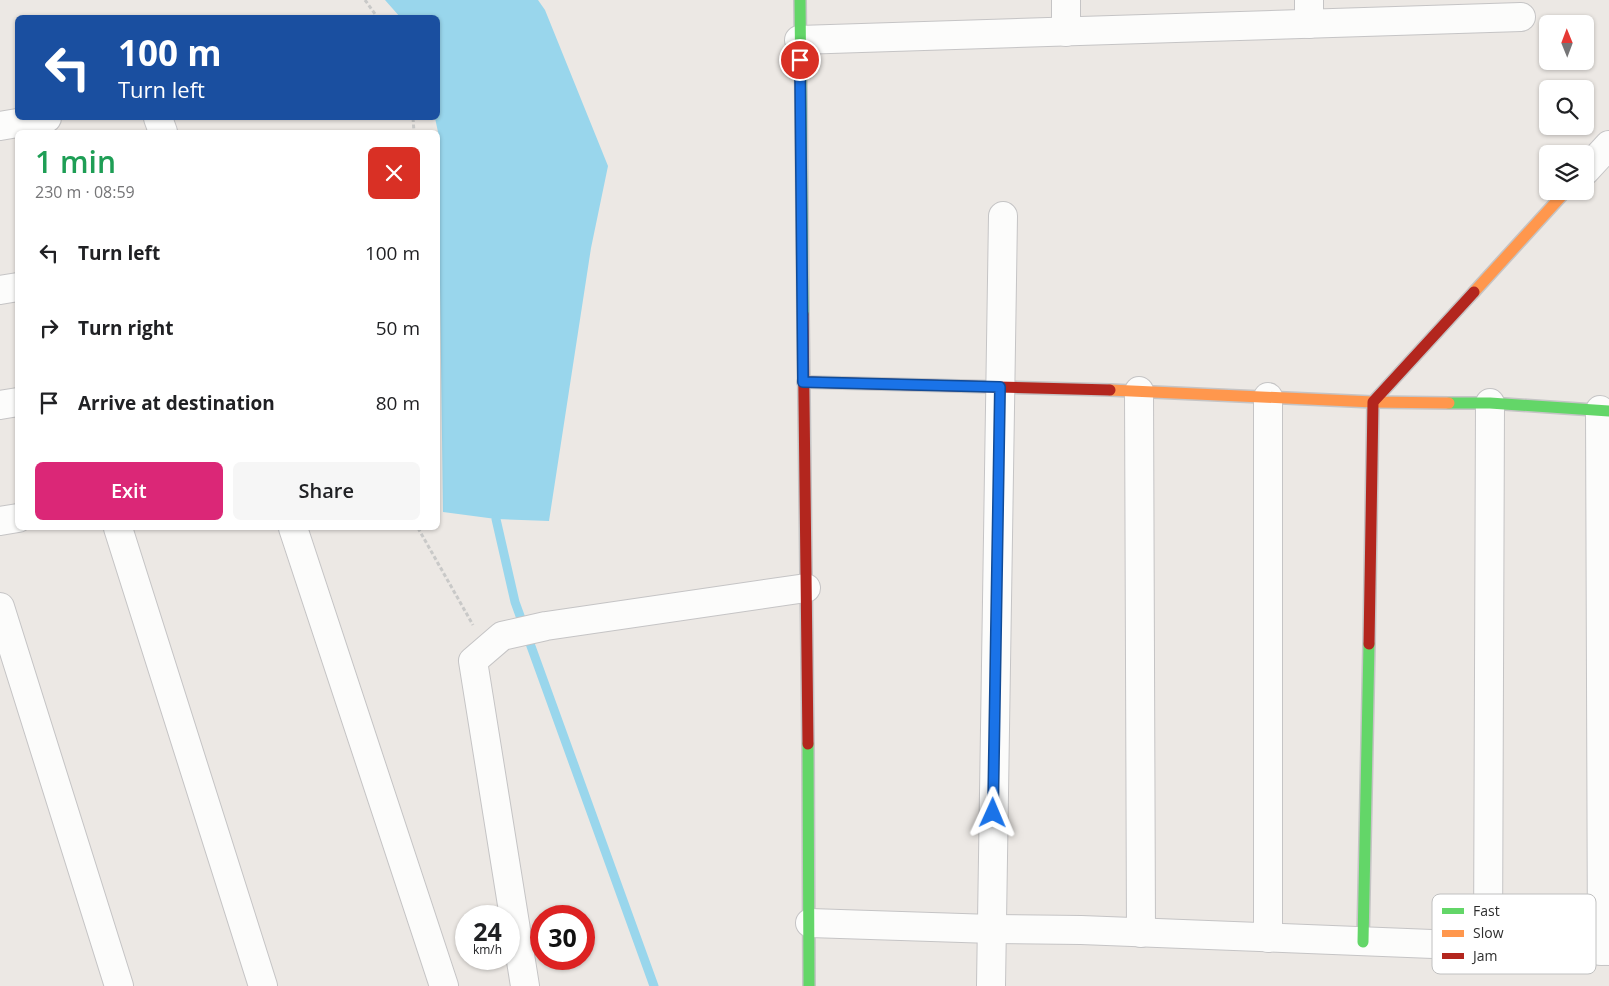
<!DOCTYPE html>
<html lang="en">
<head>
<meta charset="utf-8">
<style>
	:root { --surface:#fff; --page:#f6f6f6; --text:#202124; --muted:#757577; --accent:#db2777 }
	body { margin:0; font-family:"Open Sans",sans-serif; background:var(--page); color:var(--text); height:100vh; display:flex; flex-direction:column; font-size:19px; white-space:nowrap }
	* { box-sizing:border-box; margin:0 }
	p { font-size:16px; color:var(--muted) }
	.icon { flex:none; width:28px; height:28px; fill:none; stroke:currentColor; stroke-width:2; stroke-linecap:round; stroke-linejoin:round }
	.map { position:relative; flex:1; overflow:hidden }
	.side { position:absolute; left:15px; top:130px; width:425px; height:400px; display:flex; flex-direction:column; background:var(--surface); border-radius:8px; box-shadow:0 1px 4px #0004 }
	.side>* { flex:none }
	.top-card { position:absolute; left:15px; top:15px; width:425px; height:105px; border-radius:8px; box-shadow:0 1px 4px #0004; background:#1a4fa0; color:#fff; overflow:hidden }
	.needle { width:32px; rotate:359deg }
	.controls { position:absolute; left:1539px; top:15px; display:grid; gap:10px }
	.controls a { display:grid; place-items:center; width:55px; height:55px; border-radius:8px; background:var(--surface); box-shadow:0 1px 4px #0004; font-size:25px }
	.speed { position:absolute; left:455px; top:905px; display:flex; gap:10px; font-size:25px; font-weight:700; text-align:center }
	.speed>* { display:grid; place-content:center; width:65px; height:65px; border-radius:50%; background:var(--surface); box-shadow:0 1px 4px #0004; line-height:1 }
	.speed small { font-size:12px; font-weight:400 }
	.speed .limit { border:8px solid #d22; background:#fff; color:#111 }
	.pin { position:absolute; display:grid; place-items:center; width:42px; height:42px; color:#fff; margin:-21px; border:2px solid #fff; border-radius:50%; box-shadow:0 1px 5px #0007 }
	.me { position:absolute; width:55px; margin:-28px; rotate:1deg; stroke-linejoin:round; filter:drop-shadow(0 0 4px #0008) }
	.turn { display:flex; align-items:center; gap:18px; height:105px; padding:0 20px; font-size:22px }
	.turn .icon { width:65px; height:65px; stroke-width:2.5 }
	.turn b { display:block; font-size:35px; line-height:42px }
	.round { display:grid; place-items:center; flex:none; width:52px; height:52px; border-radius:8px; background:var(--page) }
	.overview { display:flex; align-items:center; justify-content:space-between; height:85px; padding:0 20px }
	h1 { font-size:30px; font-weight:600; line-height:38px; color:#1e9e55 }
	.action { display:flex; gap:10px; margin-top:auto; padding:10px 20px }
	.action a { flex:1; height:58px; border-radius:8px; background:var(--accent); color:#fff; font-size:20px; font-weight:600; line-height:58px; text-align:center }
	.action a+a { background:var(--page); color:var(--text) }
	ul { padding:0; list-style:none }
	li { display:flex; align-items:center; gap:15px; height:75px; padding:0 20px }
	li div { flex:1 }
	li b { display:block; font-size:19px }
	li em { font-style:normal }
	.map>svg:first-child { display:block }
</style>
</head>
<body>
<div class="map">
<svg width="1609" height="986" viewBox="0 0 1609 986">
	<rect width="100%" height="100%" fill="#ece8e4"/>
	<polygon fill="#99d6ec" points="385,0 538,0 545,10 608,166 591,248 549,521 496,519 443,512 438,132 435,118 438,118 438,18 400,17"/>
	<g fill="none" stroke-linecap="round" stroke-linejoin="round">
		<polyline stroke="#99d6ec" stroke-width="9" points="496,519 515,602 654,986"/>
		<g stroke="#c5c4c5" stroke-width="30">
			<g id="street">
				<polyline points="1309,0 1309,24"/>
				<polyline points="1066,32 1066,0"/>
				<polyline points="799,40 1521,17"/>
				<polyline points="158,118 163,132"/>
				<polyline points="0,126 47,118"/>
				<polyline points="1585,171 1609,145"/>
				<polyline points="0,290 18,287"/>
				<polyline points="1139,391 1141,933"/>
				<polyline points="1268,397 1268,938"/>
				<polyline points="0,405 18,402"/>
				<polyline points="1600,410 1602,951"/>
				<polyline points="0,521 18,518"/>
				<polyline points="118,528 263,986"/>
				<polyline points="293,528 444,986"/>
				<polyline points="0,607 119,986"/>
				<polyline points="810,923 992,929 1081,930 1609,951"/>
				<polyline points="1488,947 1490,403"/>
				<polyline points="525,986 473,661 502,636 546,626 806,588"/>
				<polyline points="991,986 1003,216"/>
			</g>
		</g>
		<g stroke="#c5c4c5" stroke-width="14">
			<g id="fast">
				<polyline points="800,0 803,314"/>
				<polyline points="1449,403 1490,403 1609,411"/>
				<polyline points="808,744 809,986"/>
				<polyline points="1363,942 1369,644"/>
			</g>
		</g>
		<g stroke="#c5c4c5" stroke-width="14">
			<g id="slow">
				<polyline points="1474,292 1566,191"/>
				<polyline points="1110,390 1373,402 1449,403"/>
			</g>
		</g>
		<g stroke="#c5c4c5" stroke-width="14">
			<g id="jam">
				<polyline points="803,314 808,744"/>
				<polyline points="803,382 1110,390"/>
				<polyline points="1369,644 1373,402 1474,292"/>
			</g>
		</g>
		<g stroke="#c9c9c8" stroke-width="3" stroke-dasharray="4 2.5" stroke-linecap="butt">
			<polyline points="365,0 378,18"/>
			<polyline points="413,118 414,132"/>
			<polyline points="418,528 473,625"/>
		</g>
		<use href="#street" stroke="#fcfcfb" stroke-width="28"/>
		<use href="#fast" stroke="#63d668" stroke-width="11"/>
		<use href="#slow" stroke="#ff974d" stroke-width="11"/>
		<use href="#jam" stroke="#b3261e" stroke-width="11"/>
	</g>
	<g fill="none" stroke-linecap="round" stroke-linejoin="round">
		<g stroke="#114b97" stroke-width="12">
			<polyline id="route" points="800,60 803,382 1000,387 993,813"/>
		</g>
		<use href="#route" stroke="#1a73e8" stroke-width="9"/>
	</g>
	<rect x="1432" y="894" width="164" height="80" rx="8" fill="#fff" stroke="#c0c0c0" stroke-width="1"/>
	<rect x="1442" y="908" width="22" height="6" fill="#63d668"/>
	<rect x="1442" y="930" width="22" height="7" fill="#ff974d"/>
	<rect x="1442" y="953" width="22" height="6" fill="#b3261e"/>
	<g font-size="14" fill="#2e2e2e">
		<text x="1473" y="916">Fast</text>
		<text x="1473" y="938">Slow</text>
		<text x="1473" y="961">Jam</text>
	</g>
</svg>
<div class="controls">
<a><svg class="needle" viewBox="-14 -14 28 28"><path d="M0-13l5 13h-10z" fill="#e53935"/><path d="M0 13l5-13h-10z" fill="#757577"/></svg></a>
<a><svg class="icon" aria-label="search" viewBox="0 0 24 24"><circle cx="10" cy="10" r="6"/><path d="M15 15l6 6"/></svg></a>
<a><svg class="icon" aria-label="layers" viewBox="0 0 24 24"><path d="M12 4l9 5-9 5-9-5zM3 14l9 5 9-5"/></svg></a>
</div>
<div class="speed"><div>24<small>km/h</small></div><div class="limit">30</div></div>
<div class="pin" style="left:800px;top:60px;background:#d93025"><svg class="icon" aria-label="arrive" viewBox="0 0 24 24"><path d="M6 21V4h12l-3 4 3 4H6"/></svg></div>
<svg class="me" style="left:993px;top:813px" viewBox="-20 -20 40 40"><path d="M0-17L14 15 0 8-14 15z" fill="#1a73e8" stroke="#fff" stroke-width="4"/></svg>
<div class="top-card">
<div class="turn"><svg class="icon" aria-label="left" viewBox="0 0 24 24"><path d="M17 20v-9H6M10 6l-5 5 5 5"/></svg><div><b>100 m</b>Turn left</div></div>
</div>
<section class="side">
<div class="overview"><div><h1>1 min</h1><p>230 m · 08:59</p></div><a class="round" style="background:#d93025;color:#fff"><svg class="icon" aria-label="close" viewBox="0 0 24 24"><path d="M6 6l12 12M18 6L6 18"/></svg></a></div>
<ul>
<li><svg class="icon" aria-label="left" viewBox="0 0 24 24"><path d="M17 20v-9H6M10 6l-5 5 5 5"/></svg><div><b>Turn left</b></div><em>100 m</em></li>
<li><svg class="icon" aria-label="right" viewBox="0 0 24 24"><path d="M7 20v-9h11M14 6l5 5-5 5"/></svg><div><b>Turn right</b></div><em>50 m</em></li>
<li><svg class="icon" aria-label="arrive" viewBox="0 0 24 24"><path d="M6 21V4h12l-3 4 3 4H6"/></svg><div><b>Arrive at destination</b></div><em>80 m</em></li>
</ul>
<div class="action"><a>Exit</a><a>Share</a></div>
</section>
</div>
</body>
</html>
